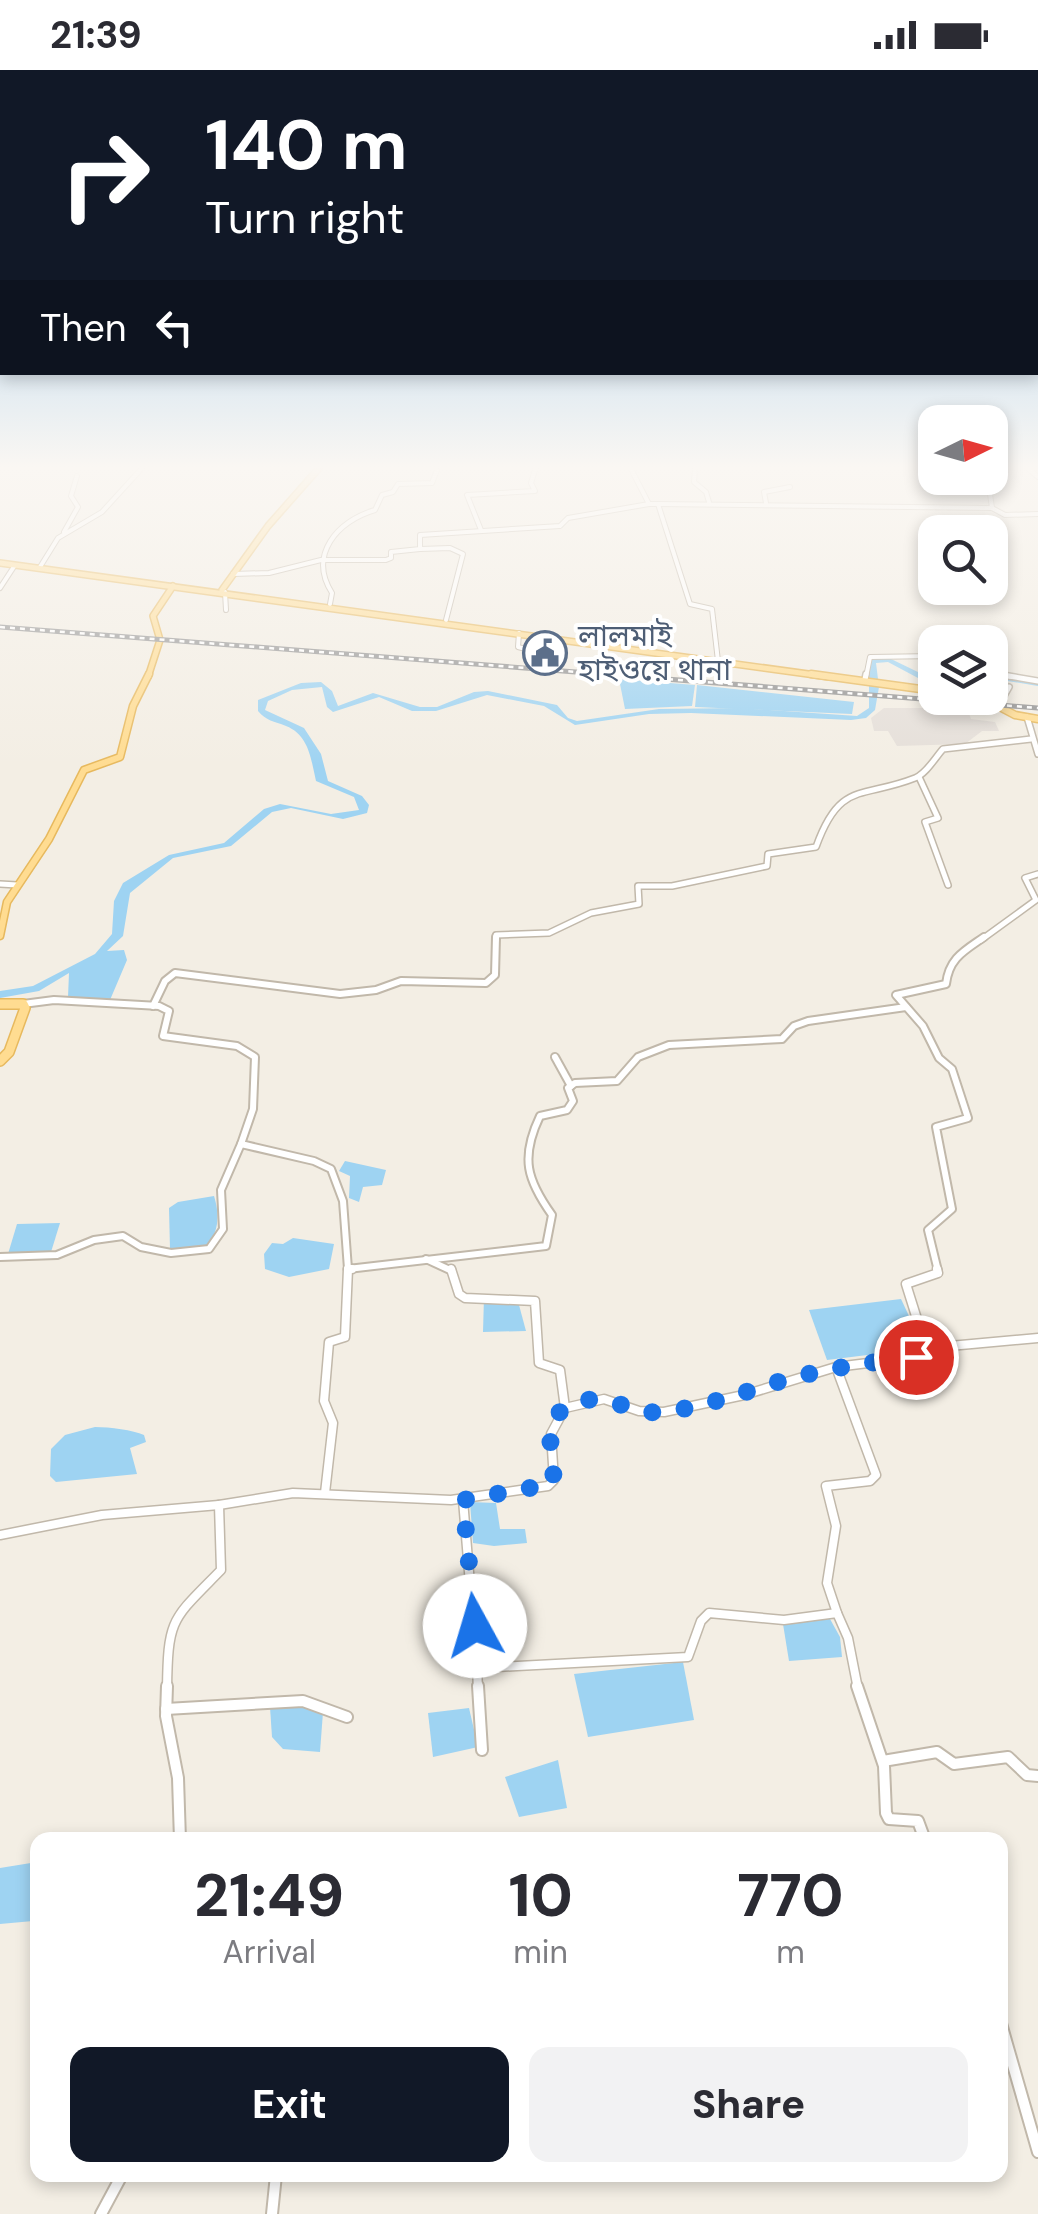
<!DOCTYPE html>
<html lang="en">
<head>
<meta charset="utf-8">
<style>
	:root { --surface:#fff; --page:#f2f2f3; --text:#2b2b33; --muted:#7c7c81; --accent:#111827 }
	body { margin:0; font-family:"DM Sans","Noto Sans Bengali",sans-serif; background:var(--page); color:var(--text); height:100vh; display:flex; flex-direction:column; font-size:38px; white-space:nowrap }
	* { box-sizing:border-box; margin:0 }
	p { font-size:32px; color:var(--muted) }
	.icon { flex:none; width:55px; height:55px; fill:none; stroke:currentColor; stroke-width:2; stroke-linecap:round; stroke-linejoin:round }
	.map { position:relative; flex:1; overflow:hidden }
	.panel { position:absolute; left:30px; top:1762px; width:978px; height:350px; display:flex; flex-direction:column; background:var(--surface); border-radius:20px; box-shadow:0 5px 15px #0003 }
	.panel>* { flex:none }
	.hud { position:absolute; left:0px; top:0px; width:1040px; height:305px; box-shadow:0 5px 15px #0003; background:#111827; color:#fff; overflow:hidden }
	.needle { width:65px; rotate:85deg }
	.buttons { position:absolute; left:918px; top:335px; display:grid; gap:20px }
	.buttons a { display:grid; place-items:center; width:90px; height:90px; border-radius:20px; background:var(--surface); box-shadow:0 5px 15px #0003; font-size:50px }
	.pin { position:absolute; display:grid; place-items:center; width:85px; height:85px; color:#fff; margin:-42px; border:5px solid #fff; border-radius:50%; box-shadow:0 2px 10px #0007 }
	.me { position:absolute; width:110px; margin:-55px; rotate:354deg; stroke-linejoin:round; filter:drop-shadow(0 0 8px #0008) }
	.turn { display:flex; align-items:center; gap:35px; height:210px; padding:0 40px; font-size:45px }
	.turn .icon { width:130px; height:130px; stroke-width:2.5 }
	.turn b { display:block; font-size:70px; line-height:85px }
	.then { display:flex; align-items:center; height:95px; padding:0 40px; background:#0003; gap:20px; font-size:38px }
	.eta { display:flex; justify-content:space-evenly; align-items:center; height:170px; text-align:center }
	.eta b { font-size:60px; font-weight:800; line-height:70px }
	.cta { display:flex; gap:20px; margin-top:auto; padding:20px 40px }
	.cta a { flex:1; height:115px; border-radius:20px; background:var(--accent); color:#fff; font-size:40px; font-weight:800; line-height:115px; text-align:center }
	.cta a+a { background:var(--page); color:var(--text) }
	.status { display:flex; justify-content:space-between; align-items:center; height:70px; padding:0 50px; background:var(--surface); direction:ltr }
	.status svg { height:28px; fill:currentColor }
	.map>svg:first-child { display:block }
</style>
</head>
<body>
<div class="status"><b>21:39</b><svg viewBox="0 0 49 12"><path d="M0 12V9h3v3zM5 12V6h3v6zM10 12V3h3v9zM15 12V0h3v12zM26 1h20v11H26zM47 4h2v5h-2z"/></svg></div>
<div class="map">
<svg width="1038" height="2144" viewBox="0 0 1038 2144">
	<rect width="100%" height="100%" fill="#f3eee4"/>
	<polygon fill="#e5dfd9" points="884,638 958,638 968,641 971,649 995,652 999,661 982,661 965,674 897,676 888,661 874,661 871,648"/>
	<g fill="#9ed3f2">
		<path d="M873,587L889,588L922,604L929,599L928,589L935,587L933,604L918,608L888,592L876,593L879,617L875,640L866,648L851,650L691,643L649,644L575,655L544,636L487,625L436,641H412L379,627L333,642L327,637L322,617L292,620L268,631L265,640L304,658L321,684L328,711L362,726L369,735L367,743L343,749L291,738L272,742L231,776L173,788L130,823L123,866L107,881L124,880L127,890L110,930L68,927L69,903L39,921L0,928V921L33,916L95,884L112,864L114,831L123,813L169,785L224,773L264,739L280,734L331,744L359,740L354,727L316,711C311,689 309,665 286,656C274,651 266,651 258,641V630L301,613L321,612L332,621L338,636L373,623L420,637H437L474,622L488,621L557,635L568,648L577,651L659,639L740,638L857,646L869,638V591Z"/>
		<polygon points="619,609 695,615 692,636 625,639"/>
		<polygon points="697,615 854,632 852,644 695,637"/>
		<polygon points="345,1091 386,1100 382,1115 363,1117 359,1132 349,1128 350,1106 339,1101"/>
		<path d="M214,1126C219,1142 220,1161 207,1175L170,1179L169,1138L178,1132Z"/>
		<polygon points="60,1153 51,1182 8,1184 17,1154"/>
		<polygon points="293,1168 334,1174 329,1199 289,1207 265,1199 264,1184 272,1173 283,1174"/>
		<polygon points="484,1227 519,1235 526,1261 483,1262"/>
		<polygon points="901,1229 924,1278 827,1290 809,1240"/>
		<path d="M95,1357C110,1357 133,1360 144,1365L146,1372L130,1378L137,1404L56,1412L50,1406L51,1379L65,1365Z"/>
		<polygon points="470,1432 496,1433 500,1459 525,1459 527,1473 494,1476 473,1473"/>
		<polygon points="830,1549 840,1567 842,1587 789,1591 783,1554"/>
		<polygon points="683,1592 694,1650 588,1667 574,1604"/>
		<polygon points="291,1632 323,1642 320,1682 283,1679 272,1667 270,1637"/>
		<polygon points="469,1638 478,1677 433,1687 428,1643"/>
		<polygon points="558,1690 567,1738 519,1747 505,1707"/>
		<polygon points="37,1792 33,1851 0,1854 0,1798"/>
	</g>
	<g fill="none" stroke-linecap="round" stroke-linejoin="round">
		<polyline stroke="#9ed3f2" stroke-width="4" points="990,606 1038,614"/>
		<g stroke="#c1b8aa" stroke-width="6">
			<g id="minor-far4">
				<polyline points="630,397 649,434 658,434 690,534 712,539 718,591"/>
				<polyline points="695,397 694,412 706,422 709,432"/>
				<polyline points="1026,397 1038,407"/>
				<polyline points="931,405 935,404"/>
				<polyline points="969,408 990,424 992,438"/>
				<polyline points="766,433 764,422 790,417"/>
				<polyline points="658,434 992,438 1005,445 1038,444"/>
				<polyline points="481,460 467,425 535,421 531,413 536,397"/>
				<polyline points="64,462 78,437 71,426 77,406"/>
				<polyline points="420,479 450,478 463,484 446,550"/>
				<polyline points="40,497 58,468 102,442 143,397"/>
				<polyline points="233,504 269,503 321,490 386,490 391,488 391,482 420,479 420,465 560,456 568,448 649,434"/>
				<polyline points="0,518 15,495"/>
				<polyline points="225,522 226,540"/>
				<path d="M330,534L332,523C308,485 337,451 375,440L382,425L393,422L398,414L432,413L437,400"/>
				<polyline points="519,563 518,577 537,582"/>
				<polyline points="990,603 1012,607"/>
				<polyline points="866,607 870,587 935,586"/>
			</g>
		</g>
		<g stroke="#c1b8aa" stroke-width="8">
			<g id="minor-far3">
				<polyline points="997,604 1038,611"/>
				<polyline points="865,609 866,604"/>
				<polyline points="1001,631 1009,617"/>
				<polyline points="1027,647 1038,684"/>
				<polyline points="919,707 938,748 925,752 948,815"/>
				<polyline points="0,814 17,815"/>
				<path d="M496,870V865L549,863L591,843L639,834L638,816H672L767,796L768,784L816,777C840,710 862,729 915,708C926,704 935,688 943,679L1031,669"/>
				<polyline points="981,870 1036,830 1025,808 1038,804"/>
			</g>
		</g>
		<g stroke="#c1b8aa" stroke-width="10">
			<g id="minor-far2">
				<path d="M23,934L54,930L159,936L169,941L163,966L237,976L255,987L253,1039L241,1074L314,1091L331,1099L343,1131L348,1199L546,1176L552,1145C527,1110 520,1088 540,1046L567,1040L573,1031L568,1018L575,1013L617,1011L638,987L669,975L782,969L794,956L808,951L906,937"/>
				<polyline points="153,936 165,911 175,903 340,924 376,920 401,911 486,913 495,905 496,867"/>
				<polyline points="555,987 571,1016"/>
				<polyline points="0,1187 57,1185 94,1170 123,1166 141,1177 171,1183 209,1179 223,1159 221,1120 241,1074"/>
				<polyline points="426,1189 452,1201"/>
				<path d="M938,1201L928,1160L952,1139L936,1057L968,1048L952,999L939,988L923,956L896,925L946,914C949,888 964,881 984,867"/>
			</g>
		</g>
		<g stroke="#c1b8aa" stroke-width="11">
			<g id="minor-far1">
				<polyline points="348,1199 352,1199"/>
				<polyline points="928,1278 1038,1268"/>
				<polyline points="836,1297 876,1405 870,1411 826,1416 836,1456 827,1513 837,1543"/>
				<polyline points="565,1338 604,1329 639,1341 664,1342 744,1325 836,1297 916,1287 927,1281 906,1214 938,1203 937,1199"/>
				<polyline points="325,1423 333,1353 324,1331 329,1272 345,1267 348,1199"/>
				<polyline points="463,1430 477,1598 688,1587 701,1551 709,1543 784,1550 837,1543 848,1568 858,1619"/>
				<polyline points="0,1465 102,1445 219,1435"/>
				<polyline points="477,1598 478,1619"/>
				<path d="M167,1619C168,1547 172,1550 221,1500L219,1435L293,1423L451,1430L548,1416L554,1410L551,1364L565,1338L560,1300L539,1293L535,1231L465,1228L459,1224L451,1199"/>
			</g>
		</g>
		<g stroke="#c1b8aa" stroke-width="14">
			<g id="minor">
				<polyline points="167,1616 166,1646 178,1708 180,1770"/>
				<polyline points="478,1616 482,1680"/>
				<polyline points="857,1616 884,1696 886,1743 889,1749 918,1751 925,1770"/>
				<polyline points="166,1639 303,1631 347,1647"/>
				<polyline points="883,1691 937,1682 954,1694 1008,1687 1027,1705 1038,1706"/>
				<polyline points="1000,1950 1038,2082"/>
				<polyline points="101,2144 122,2105"/>
				<polyline points="272,2144 276,2105"/>
			</g>
		</g>
		<g stroke="#e7b95e" stroke-width="8">
			<g id="major-far2">
				<polyline points="0,493 830,607"/>
				<polyline points="222,520 268,456 320,397"/>
				<polyline points="148,607 160,570 153,546 173,516"/>
			</g>
		</g>
		<g stroke="#e7b95e" stroke-width="9">
			<g id="major-far1">
				<polyline points="811,604 935,621"/>
				<polyline points="983,628 1015,645 1038,649"/>
				<polyline points="0,866 7,832 49,769 84,700 120,687 133,636 149,604"/>
			</g>
		</g>
		<g stroke="#e7b95e" stroke-width="12">
			<polyline id="major" points="0,934 23,934 25,938 9,982 0,991"/>
		</g>
		<use href="#minor-far4" stroke="#fff" stroke-width="4"/>
		<use href="#minor-far3" stroke="#fff" stroke-width="5"/>
		<use href="#minor-far2" stroke="#fff" stroke-width="6"/>
		<use href="#minor-far1" stroke="#fff" stroke-width="8"/>
		<use href="#minor" stroke="#fff" stroke-width="10"/>
		<use href="#major-far2" stroke="#ffdc91" stroke-width="5"/>
		<use href="#major-far1" stroke="#ffdc91" stroke-width="6"/>
		<use href="#major" stroke="#ffdc91" stroke-width="9"/>
		<g stroke="#949494" stroke-width="5">
			<polyline id="rail" points="0,557 1038,638"/>
		</g>
		<use href="#rail" stroke="#fff" stroke-width="2.5" stroke-dasharray="5" stroke-linecap="butt"/>
	</g>
	<linearGradient id="sky" x2="0" y2="1"><stop stop-color="#8ac0ec"/><stop offset="0.57" stop-color="#faf7f3"/><stop offset="1" stop-color="#faf7f3" stop-opacity="0"/></linearGradient>
	<rect width="1038" height="697" fill="url(#sky)"/>
	<g fill="none" stroke-linecap="round" stroke-linejoin="round">
		<path stroke="#1a73e8" stroke-width="18" stroke-dasharray="0 32.4" d="M475,1556L463,1430L552,1414C559,1389 536,1354 567,1337C605,1316 627,1346 663,1342C706,1337 746,1321 788,1309C830,1298 872,1292 916,1287"/>
	</g>
	<defs>
		<g id="civic-ring" transform="scale(2.25)"><circle r="9.5" fill="#fff" stroke="#5c6f8a" stroke-width="1.5"/><path d="M-.6-6.5H3V-4.5H.6V-3L4-1V1h2V6H-6V1h2V-1L-.6-3ZM-1.2 2.5V6h2.4V2.5Z" fill="#5c6f8a"/></g>
	</defs>
	<g fill-rule="evenodd">
		<use href="#civic-ring" x="545" y="583"/>
	</g>
	<g text-anchor="middle" stroke-width="8" stroke-linejoin="round" paint-order="stroke">
		<g font-size="30" fill="#4e5e75" stroke="#fff" text-anchor="start">
			<text x="578" y="576">লালমাই<tspan x="578" dy="34">হাইওয়ে থানা</tspan></text>
		</g>
	</g>
</svg>
<div class="buttons">
<a><svg class="needle" viewBox="-14 -14 28 28"><path d="M0-13l5 13h-10z" fill="#e53935"/><path d="M0 13l5-13h-10z" fill="#7c7c81"/></svg></a>
<a><svg class="icon" aria-label="search" viewBox="0 0 24 24"><circle cx="10" cy="10" r="6"/><path d="M15 15l6 6"/></svg></a>
<a><svg class="icon" aria-label="layers" viewBox="0 0 24 24"><path d="M12 4l9 5-9 5-9-5zM3 14l9 5 9-5"/></svg></a>
</div>
<div class="pin" style="left:916px;top:1287px;background:#d93025"><svg class="icon" aria-label="arrive" viewBox="0 0 24 24"><path d="M6 21V4h12l-3 4 3 4H6"/></svg></div>
<svg class="me" style="left:475px;top:1556px" viewBox="-20 -20 40 40"><circle r="19" fill="#fff"/><path d="M0-13L10 11 0 6-10 11z" fill="#1a73e8"/></svg>
<div class="hud">
<div class="turn"><svg class="icon" aria-label="right" viewBox="0 0 24 24"><path d="M7 20v-9h11M14 6l5 5-5 5"/></svg><div><b>140 m</b>Turn right</div></div>
<div class="then">Then<svg class="icon" aria-label="left" viewBox="0 0 24 24"><path d="M17 20v-9H6M10 6l-5 5 5 5"/></svg></div>
</div>
<section class="panel">
<div class="eta">
<div><b>21:49</b><p>Arrival</p></div>
<div><b>10</b><p>min</p></div>
<div><b>770</b><p>m</p></div>
</div>
<div class="cta"><a>Exit</a><a>Share</a></div>
</section>
</div>
</body>
</html>
